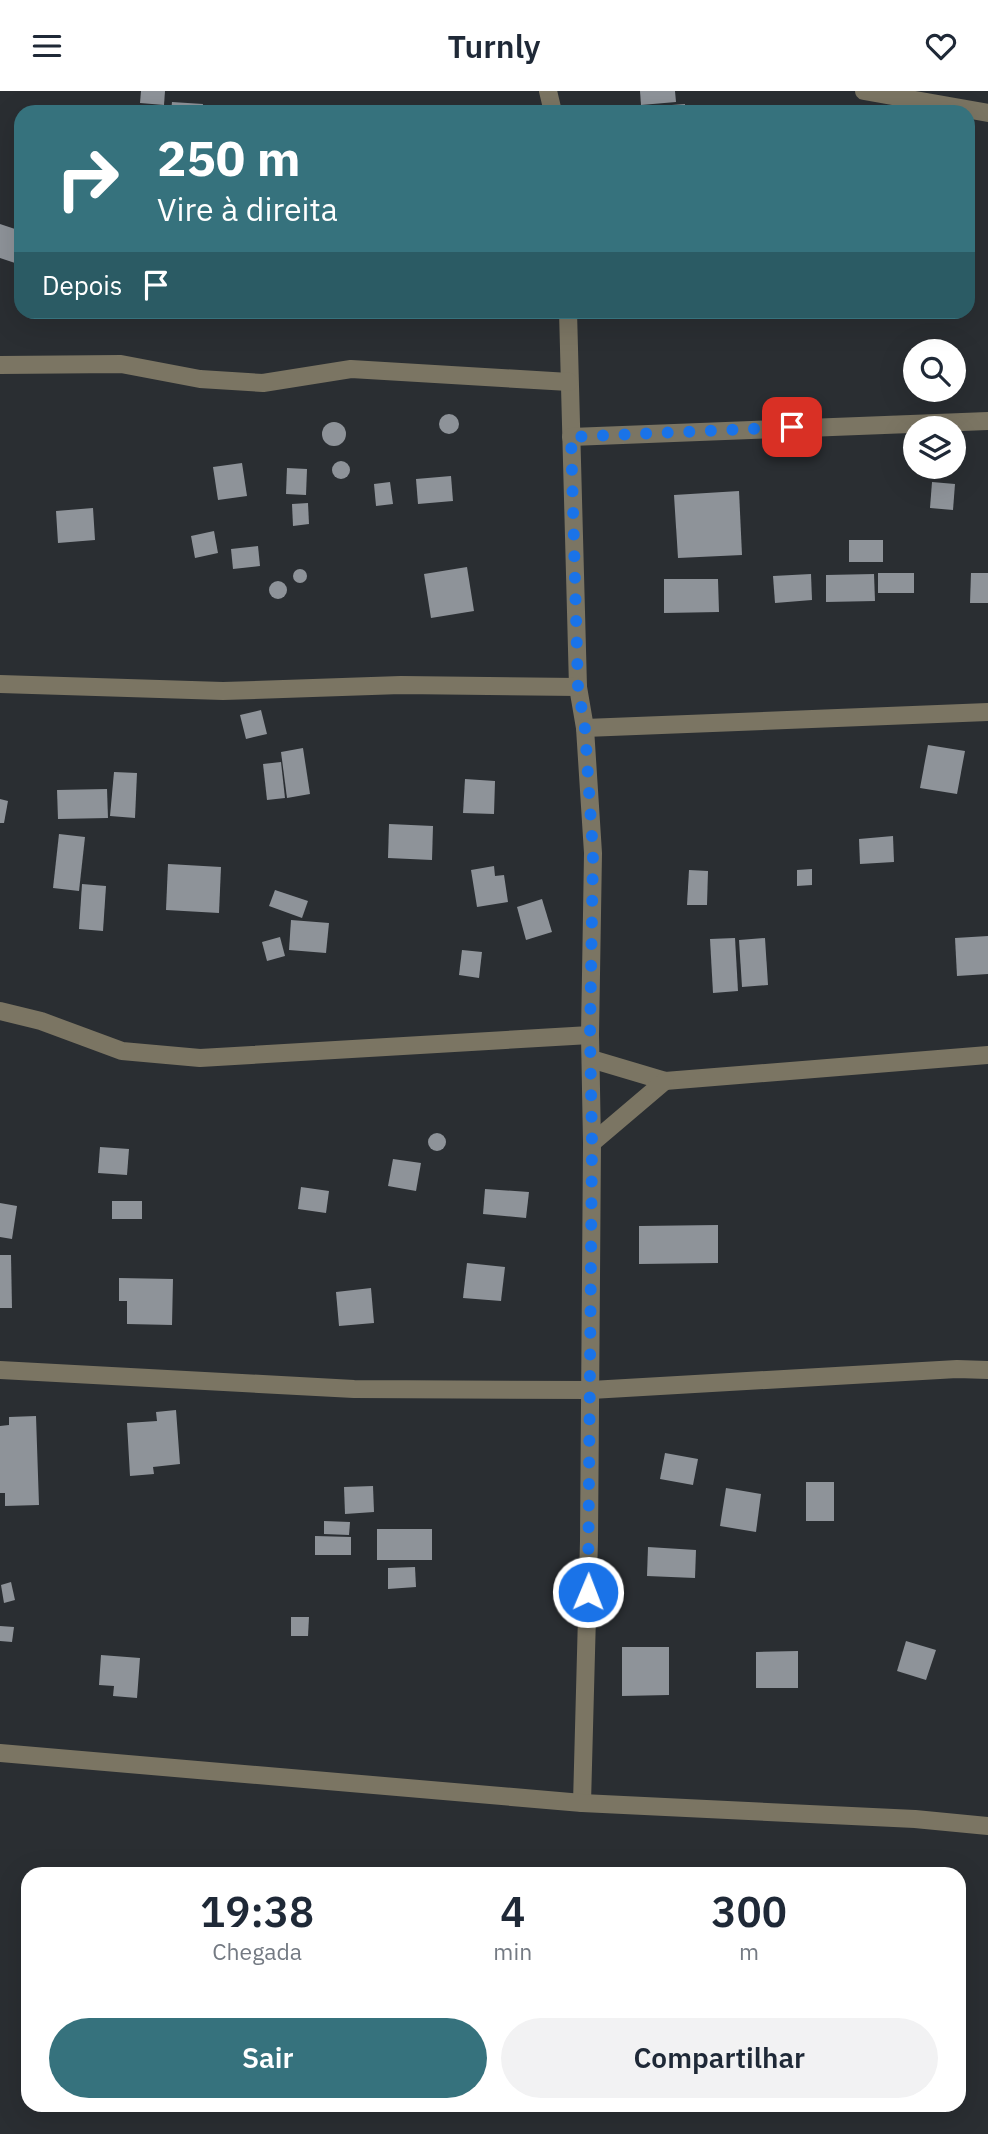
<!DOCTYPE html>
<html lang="pt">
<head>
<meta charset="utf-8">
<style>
	:root { --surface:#fff; --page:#f2f2f3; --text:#1f2937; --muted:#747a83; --accent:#36727d }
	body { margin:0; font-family:"IBM Plex Sans",sans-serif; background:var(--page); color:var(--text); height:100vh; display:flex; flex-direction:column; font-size:26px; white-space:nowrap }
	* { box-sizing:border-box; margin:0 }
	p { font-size:23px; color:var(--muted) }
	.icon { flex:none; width:38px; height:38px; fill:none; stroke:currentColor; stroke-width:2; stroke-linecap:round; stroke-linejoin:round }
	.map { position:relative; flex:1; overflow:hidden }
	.details { position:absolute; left:21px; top:1776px; width:945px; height:245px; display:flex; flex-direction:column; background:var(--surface); border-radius:21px; box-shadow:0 7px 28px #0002 }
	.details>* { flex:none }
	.banner { position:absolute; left:14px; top:14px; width:961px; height:214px; border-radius:21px; box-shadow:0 7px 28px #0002; background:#36727d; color:#fff; overflow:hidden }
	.tools { position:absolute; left:903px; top:248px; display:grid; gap:14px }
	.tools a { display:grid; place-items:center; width:63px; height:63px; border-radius:50%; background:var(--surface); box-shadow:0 7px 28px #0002; font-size:35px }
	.pin { position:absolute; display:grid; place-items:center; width:60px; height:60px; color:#fff; margin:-30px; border-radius:14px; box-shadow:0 4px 10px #0006 }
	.me { position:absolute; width:77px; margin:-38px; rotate:1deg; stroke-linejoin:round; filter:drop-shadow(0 0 5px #0008) }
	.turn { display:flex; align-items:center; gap:24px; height:147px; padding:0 28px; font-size:32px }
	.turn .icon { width:91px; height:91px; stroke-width:2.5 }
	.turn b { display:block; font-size:49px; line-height:60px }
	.then { display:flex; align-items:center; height:66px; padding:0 28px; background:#0003; gap:14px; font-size:26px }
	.eta { display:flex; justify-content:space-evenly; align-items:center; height:119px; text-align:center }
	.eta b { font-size:42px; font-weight:600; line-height:49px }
	.action { display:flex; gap:14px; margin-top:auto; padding:14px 28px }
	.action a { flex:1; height:80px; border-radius:42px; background:var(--accent); color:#fff; font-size:28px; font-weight:600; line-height:80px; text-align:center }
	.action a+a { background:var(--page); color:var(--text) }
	header { display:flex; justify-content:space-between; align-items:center; height:91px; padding:0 28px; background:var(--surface); font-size:32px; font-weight:600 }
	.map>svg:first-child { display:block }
</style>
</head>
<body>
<header><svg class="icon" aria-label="menu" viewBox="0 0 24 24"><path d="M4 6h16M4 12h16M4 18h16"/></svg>Turnly<svg class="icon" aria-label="heart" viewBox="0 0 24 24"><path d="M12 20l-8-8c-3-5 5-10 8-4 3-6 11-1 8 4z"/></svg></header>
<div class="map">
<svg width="988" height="2043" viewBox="0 0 988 2043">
	<rect width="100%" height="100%" fill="#2a2e32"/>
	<g fill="#8e9399">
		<polygon points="141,0 165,0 164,14 140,12"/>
		<polygon points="640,0 675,0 676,11 641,14"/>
		<polygon points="172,11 203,13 202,21 171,21"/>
		<polygon points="685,13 685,21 632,21 631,17"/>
		<polygon points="0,133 21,140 21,174 0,167"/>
		<circle cx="449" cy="333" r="10"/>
		<circle cx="334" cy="343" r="12"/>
		<circle cx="341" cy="379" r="9"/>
		<polygon points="242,372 247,405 218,409 213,376"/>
		<polygon points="287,377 307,378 306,404 286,403"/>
		<polygon points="451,385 453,410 418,413 416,388"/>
		<polygon points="390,391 393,413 376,415 374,393"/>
		<polygon points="932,391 955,393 953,419 930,417"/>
		<polygon points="739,400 742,464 678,467 674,404"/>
		<polygon points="308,412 309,433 293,435 292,413"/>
		<polygon points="93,417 95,449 58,452 56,420"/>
		<polygon points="214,440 218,462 195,467 191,445"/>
		<rect x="849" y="449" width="34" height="22"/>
		<polygon points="258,455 260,475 233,478 231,458"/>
		<polygon points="467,476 474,520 431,527 424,483"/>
		<circle cx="300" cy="485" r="7"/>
		<rect x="878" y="482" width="36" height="20"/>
		<polygon points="971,482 988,482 988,512 970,512"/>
		<polygon points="811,483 812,509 775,512 773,485"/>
		<polygon points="874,483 875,510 826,511 826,484"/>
		<polygon points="664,488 718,488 719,521 664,522"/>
		<circle cx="278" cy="499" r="9"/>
		<polygon points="261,619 267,643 246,648 240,624"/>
		<polygon points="928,654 965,660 957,703 920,697"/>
		<polygon points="303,657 310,703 287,707 281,661"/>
		<polygon points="281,671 285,707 267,709 263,673"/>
		<polygon points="114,681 137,682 135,727 110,725"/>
		<polygon points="465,688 495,690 494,723 463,722"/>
		<polygon points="107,698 108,727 58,728 57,699"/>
		<polygon points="0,708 8,710 4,732 0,732"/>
		<polygon points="389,733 433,735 432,769 388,767"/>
		<polygon points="59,743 85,746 79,800 53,797"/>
		<polygon points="893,745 894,771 860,773 859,748"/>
		<polygon points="168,773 221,776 219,822 166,819"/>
		<polygon points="494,775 495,785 504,784 508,811 477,816 471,779"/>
		<polygon points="812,778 812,794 797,795 797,779"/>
		<polygon points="689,779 708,780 707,814 687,814"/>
		<polygon points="82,793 106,795 103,840 79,838"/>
		<polygon points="275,799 308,810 302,827 269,815"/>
		<polygon points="542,808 552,841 526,849 517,816"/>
		<polygon points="291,829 329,832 326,862 289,859"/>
		<polygon points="988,845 988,883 957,885 955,847"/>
		<polygon points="280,846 285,865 267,870 262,851"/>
		<polygon points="735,847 738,900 713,902 710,848"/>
		<polygon points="765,847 768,894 742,896 739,849"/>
		<polygon points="462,859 482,861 479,887 459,884"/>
		<circle cx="437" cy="1051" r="9"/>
		<polygon points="100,1056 129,1058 127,1084 98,1082"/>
		<polygon points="393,1068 421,1072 416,1100 388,1095"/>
		<polygon points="301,1096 329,1100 326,1122 298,1118"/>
		<polygon points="485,1098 529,1101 526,1127 483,1123"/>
		<rect x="112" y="1110" width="30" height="18"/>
		<polygon points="0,1112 17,1115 12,1148 0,1146"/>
		<polygon points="718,1134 718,1172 639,1173 639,1135"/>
		<polygon points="0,1164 11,1164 12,1217 0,1217"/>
		<polygon points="467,1172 505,1176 501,1210 463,1207"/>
		<polygon points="119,1187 173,1188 172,1234 127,1233 127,1210 119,1210"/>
		<polygon points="371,1197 374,1232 339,1235 336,1201"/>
		<polygon points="176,1319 180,1373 153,1376 154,1383 130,1385 127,1332 157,1330 156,1321"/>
		<polygon points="36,1325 39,1414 5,1415 5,1402 0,1402 0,1335 9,1334 9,1326"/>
		<polygon points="665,1362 698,1368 693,1394 660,1388"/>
		<rect x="806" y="1391" width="28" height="39"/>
		<polygon points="373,1395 374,1421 345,1423 344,1396"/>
		<polygon points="726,1397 761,1403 756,1441 720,1435"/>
		<polygon points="324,1430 350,1431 349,1444 324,1443"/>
		<rect x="377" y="1438" width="55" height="31"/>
		<polygon points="315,1445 351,1446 351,1464 315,1464"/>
		<polygon points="648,1456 696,1459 695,1487 647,1485"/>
		<polygon points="415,1476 416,1496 388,1498 388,1477"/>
		<polygon points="11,1491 15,1509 4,1512 1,1494"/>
		<polygon points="291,1526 309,1526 308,1545 291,1545"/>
		<polygon points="0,1535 14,1536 12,1551 0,1550"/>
		<polygon points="906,1550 936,1559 926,1589 897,1580"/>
		<polygon points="622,1556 669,1556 669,1604 622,1605"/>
		<polygon points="798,1560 798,1597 756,1597 756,1561"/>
		<polygon points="101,1564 140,1567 137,1607 113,1605 114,1595 99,1594"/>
	</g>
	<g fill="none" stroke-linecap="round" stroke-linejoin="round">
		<g stroke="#7b7563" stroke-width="18">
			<polyline points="548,0 553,21"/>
			<polyline points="864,0 988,22"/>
			<polyline points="568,220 578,596 585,637 593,762 590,944 592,1052 589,1450 582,1712"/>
			<polyline points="0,274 121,273 200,288 263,292 351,278 569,291"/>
			<polyline points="571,346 988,330"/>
			<polyline points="0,593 223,600 401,594 578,596"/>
			<polyline points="585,637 988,621"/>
			<polyline points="0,920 41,930 122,960 200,967 590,944"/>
			<polyline points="591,968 665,990 988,964"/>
			<polyline points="592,1052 665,990"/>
			<polyline points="0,1279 354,1298 591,1299 957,1278 988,1279"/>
			<polyline points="0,1662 582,1712 915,1728 988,1735"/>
		</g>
	</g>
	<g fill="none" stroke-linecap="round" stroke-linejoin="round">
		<polyline stroke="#1a73e8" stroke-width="12" stroke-dasharray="0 21.6" points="588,1501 592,1052 590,944 593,762 585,638 578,596 571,346 792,336"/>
	</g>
</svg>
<div class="tools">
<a><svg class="icon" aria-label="search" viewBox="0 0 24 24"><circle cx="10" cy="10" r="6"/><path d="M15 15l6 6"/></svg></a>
<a><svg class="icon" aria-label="layers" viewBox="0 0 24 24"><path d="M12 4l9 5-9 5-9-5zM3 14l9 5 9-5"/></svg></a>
</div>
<div class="pin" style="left:792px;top:336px;background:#d93025"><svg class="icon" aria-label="arrive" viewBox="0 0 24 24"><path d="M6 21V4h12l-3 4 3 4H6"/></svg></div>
<svg class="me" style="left:588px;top:1501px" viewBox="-20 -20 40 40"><circle r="17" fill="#1a73e8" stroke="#fff" stroke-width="3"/><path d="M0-11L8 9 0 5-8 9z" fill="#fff"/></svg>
<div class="banner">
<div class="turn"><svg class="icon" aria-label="right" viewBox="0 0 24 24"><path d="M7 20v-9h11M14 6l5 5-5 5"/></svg><div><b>250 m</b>Vire à direita</div></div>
<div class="then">Depois<svg class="icon" aria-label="arrive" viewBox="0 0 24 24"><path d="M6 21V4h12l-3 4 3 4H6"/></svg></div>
</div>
<section class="details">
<div class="eta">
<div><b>19:38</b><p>Chegada</p></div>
<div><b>4</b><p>min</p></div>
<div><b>300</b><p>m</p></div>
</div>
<div class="action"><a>Sair</a><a>Compartilhar</a></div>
</section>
</div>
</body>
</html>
